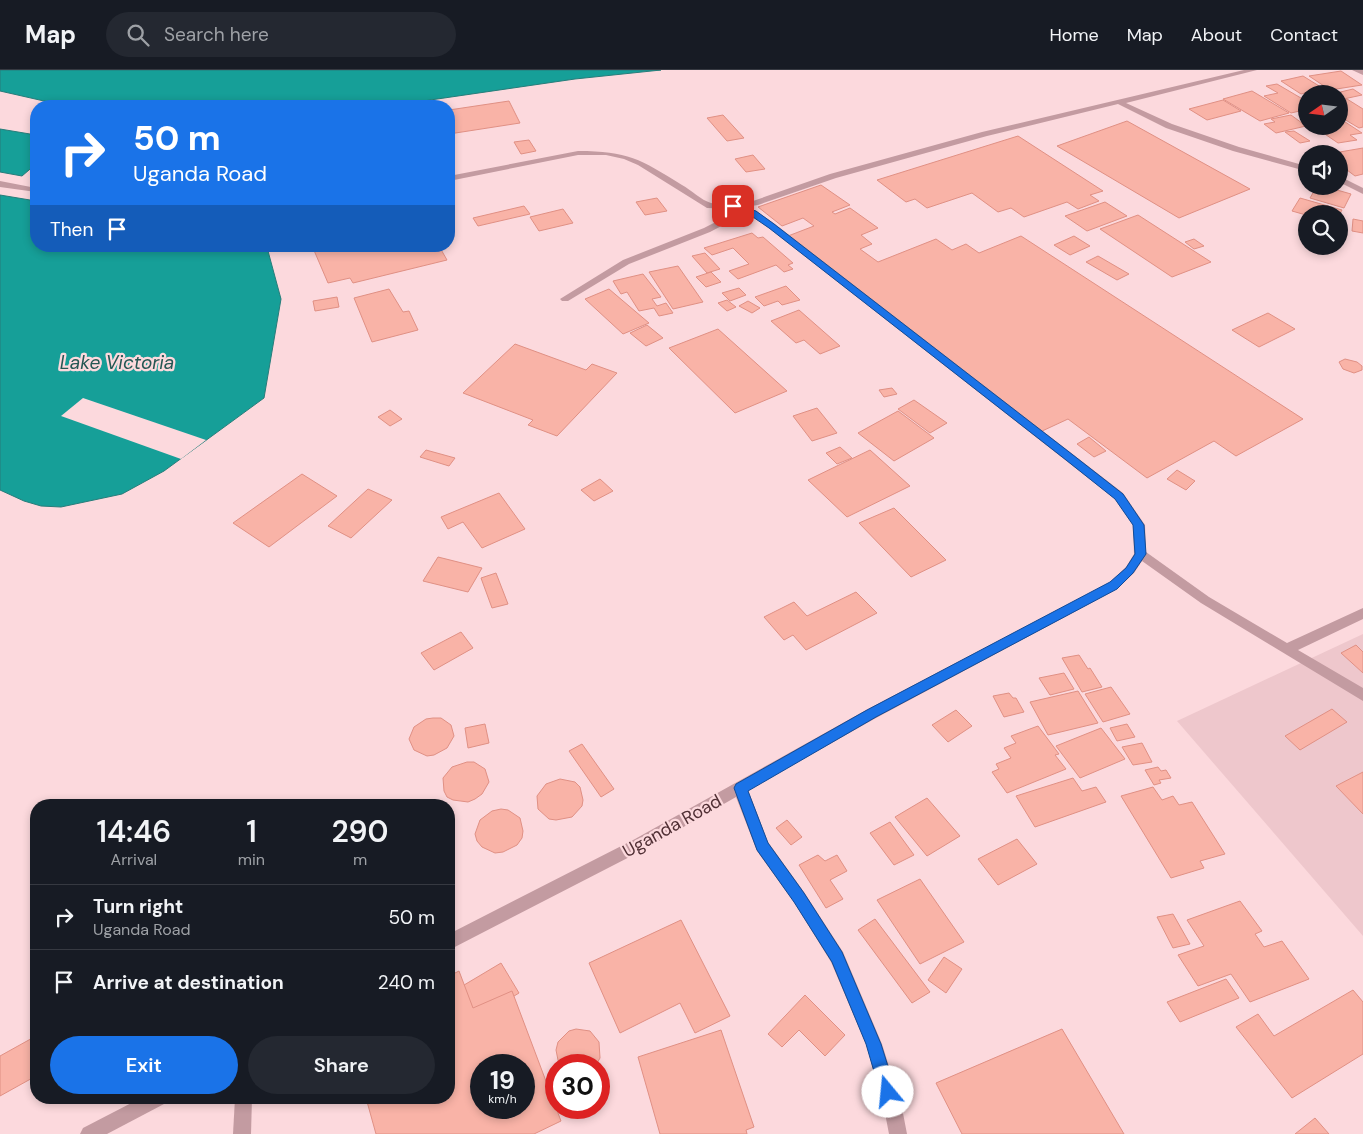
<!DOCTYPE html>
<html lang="en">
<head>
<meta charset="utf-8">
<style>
	:root { --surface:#171b24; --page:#242831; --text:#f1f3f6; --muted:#9ea1a6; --line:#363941; --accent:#1a73e8 }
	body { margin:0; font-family:"DM Sans",sans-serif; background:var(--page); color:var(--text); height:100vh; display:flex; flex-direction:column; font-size:19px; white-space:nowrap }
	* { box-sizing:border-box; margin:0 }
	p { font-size:16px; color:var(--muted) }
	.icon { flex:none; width:28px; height:28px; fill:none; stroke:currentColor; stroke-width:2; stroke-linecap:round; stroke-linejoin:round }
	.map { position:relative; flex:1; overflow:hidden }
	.sheet { position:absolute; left:30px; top:729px; width:425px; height:305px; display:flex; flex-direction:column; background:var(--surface); border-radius:20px; box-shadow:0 2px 8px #0003 }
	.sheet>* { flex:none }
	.banner { position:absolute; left:30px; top:30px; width:425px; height:152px; border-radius:20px; box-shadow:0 2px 8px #0003; background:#1a73e8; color:#fff; overflow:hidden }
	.needle { width:32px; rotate:256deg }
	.buttons { position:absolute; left:1298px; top:15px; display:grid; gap:10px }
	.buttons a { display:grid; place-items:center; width:50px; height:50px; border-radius:50%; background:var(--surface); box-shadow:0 2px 8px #0003; font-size:25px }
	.speed { position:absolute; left:470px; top:984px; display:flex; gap:10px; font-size:25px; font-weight:700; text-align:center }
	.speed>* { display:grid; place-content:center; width:65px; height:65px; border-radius:50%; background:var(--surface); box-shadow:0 2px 8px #0003; line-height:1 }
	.speed small { font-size:12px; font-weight:400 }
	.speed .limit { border:8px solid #d22; background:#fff; color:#111 }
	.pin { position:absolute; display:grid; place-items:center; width:42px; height:42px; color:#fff; margin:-21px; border-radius:10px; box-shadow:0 2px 8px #0006 }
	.me { position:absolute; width:55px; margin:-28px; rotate:343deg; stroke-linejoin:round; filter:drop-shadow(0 0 4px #0008) }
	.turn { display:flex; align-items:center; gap:18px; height:105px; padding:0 20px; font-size:22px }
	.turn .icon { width:65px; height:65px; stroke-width:2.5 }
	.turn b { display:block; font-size:35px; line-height:42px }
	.then { display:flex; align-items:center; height:48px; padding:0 20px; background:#0003; gap:10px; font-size:19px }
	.eta { display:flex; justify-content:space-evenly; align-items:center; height:85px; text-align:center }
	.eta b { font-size:30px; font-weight:600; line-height:35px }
	.button { display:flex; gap:10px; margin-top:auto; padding:10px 20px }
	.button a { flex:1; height:58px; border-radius:30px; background:var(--accent); color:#fff; font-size:20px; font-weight:600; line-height:58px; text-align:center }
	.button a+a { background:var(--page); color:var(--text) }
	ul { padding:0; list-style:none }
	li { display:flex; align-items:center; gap:15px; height:65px; padding:0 20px; border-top:1px solid var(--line) }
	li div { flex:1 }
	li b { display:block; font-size:19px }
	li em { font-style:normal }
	header { display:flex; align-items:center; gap:30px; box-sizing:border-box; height:70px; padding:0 25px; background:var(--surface); border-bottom:1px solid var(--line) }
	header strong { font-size:24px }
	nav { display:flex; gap:28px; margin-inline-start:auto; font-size:18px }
	.search { width:350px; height:45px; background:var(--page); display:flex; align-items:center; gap:12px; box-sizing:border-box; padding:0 18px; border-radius:28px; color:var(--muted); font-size:19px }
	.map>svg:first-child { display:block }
</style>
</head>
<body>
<header>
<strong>Map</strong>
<div class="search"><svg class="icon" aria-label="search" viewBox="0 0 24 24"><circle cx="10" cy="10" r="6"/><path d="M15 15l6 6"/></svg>Search here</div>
<nav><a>Home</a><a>Map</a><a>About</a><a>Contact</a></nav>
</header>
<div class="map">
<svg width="1363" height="1064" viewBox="0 0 1363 1064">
	<rect width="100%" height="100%" fill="#fcd9dd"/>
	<polygon fill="#eec7cc" points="1363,564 1363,866 1177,651"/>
	<g fill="#169f98" stroke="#277d7a">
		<polygon points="0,0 661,0 575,9 389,36 66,36 0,21"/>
		<polygon points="0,59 36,65 36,94 22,106 0,102"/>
		<polygon points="0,125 36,131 36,176 262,176 268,181 281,229 264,328 164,401 122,424 61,437 41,436 24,431 0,420"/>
	</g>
	<polygon fill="#fcd9dd" points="83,328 206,370 181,389 61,346"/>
	<g fill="#f9b3a7" stroke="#e09084" fill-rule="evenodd">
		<polygon points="1341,1 1362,15 1330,20 1309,6"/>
		<polygon points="1303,6 1324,19 1301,24 1281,11"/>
		<polygon points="1277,14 1306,31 1306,41 1304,40 1291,43 1264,26 1278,23 1266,16"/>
		<polygon points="1353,19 1362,25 1339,30 1339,24 1332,24"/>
		<polygon points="1252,21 1289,43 1260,51 1223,29"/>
		<polygon points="1347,29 1363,39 1363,57 1359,58 1339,46 1339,31"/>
		<polygon points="1223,30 1241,41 1207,50 1189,39"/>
		<polygon points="509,31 520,53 449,64 449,40"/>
		<polygon points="723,45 744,68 727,71 707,48"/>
		<polygon points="1291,45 1306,56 1276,63 1264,54 1275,52 1271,49"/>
		<polygon points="1339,48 1362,63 1350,65 1357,70 1338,73 1313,56 1339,56"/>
		<polygon points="1127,51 1250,119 1179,148 1057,76"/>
		<polygon points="1294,61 1310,71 1300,73 1285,62"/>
		<polygon points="1018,66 1103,121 1090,125 1099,131 1078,139 1067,132 1024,147 1011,138 998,142 972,123 927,138 915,129 906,132 877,110"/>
		<polygon points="529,70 536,81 521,84 514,72"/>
		<polygon points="1363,78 1363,104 1355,106 1339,94 1339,84 1328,84"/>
		<polygon points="753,85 765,99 746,102 735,89"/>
		<polygon points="821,115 850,135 832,142 835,144 850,138 878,158 861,165 872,174 860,179 878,192 936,169 952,180 966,174 979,183 1021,166 1303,349 1236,386 1214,371 1147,408 1068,349 1040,362 788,166 814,156 803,148 782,156 758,137"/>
		<polygon points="1317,116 1323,116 1351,124 1344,138 1310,128"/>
		<polygon points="657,128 667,141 645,145 636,132"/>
		<polygon points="1300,128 1342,140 1339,145 1306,145 1292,141"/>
		<polygon points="1105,132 1127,146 1087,161 1065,146"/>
		<polygon points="524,136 530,144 478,156 473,148"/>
		<polygon points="563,139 573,153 539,161 530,147"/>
		<polygon points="1138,145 1211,192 1172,207 1100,159"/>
		<polygon points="1353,149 1363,151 1363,163 1352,161"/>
		<polygon points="752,163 758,168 763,167 793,193 788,195 793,199 784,202 776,195 738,209 729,201 749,194 733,178 712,185 704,178"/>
		<polygon points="1074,166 1090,176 1070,185 1054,175"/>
		<polygon points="1194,169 1204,176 1194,179 1185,172"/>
		<polygon points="296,176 439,176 447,190 353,213 350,208 328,213 313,178 298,181"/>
		<polygon points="705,183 720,199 707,203 692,186"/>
		<polygon points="1098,186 1129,204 1117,210 1086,192"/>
		<polygon points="678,196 703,232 673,239 649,202"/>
		<polygon points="711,202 721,212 706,217 696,207"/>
		<polygon points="643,204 661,227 652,229 657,236 666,233 673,243 659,246 654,238 639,241 627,222 621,224 613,211"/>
		<polygon points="786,216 800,230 782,235 778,231 764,236 755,227"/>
		<polygon points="739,218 746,225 730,231 722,223"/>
		<polygon points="389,219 403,242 409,241 418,260 372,272 354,228"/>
		<polygon points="609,219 649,253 623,264 585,229"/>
		<polygon points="337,227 339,237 315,241 313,231"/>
		<polygon points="727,230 736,237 727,241 718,233"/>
		<polygon points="748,231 760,238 752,243 739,236"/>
		<polygon points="799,240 840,276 820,284 804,270 796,273 771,251"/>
		<polygon points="1268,243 1295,259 1259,277 1232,260"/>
		<polygon points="647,255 663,268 646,276 630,263"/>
		<polygon points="718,259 787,321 735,343 669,278"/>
		<polygon points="515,274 586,300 592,294 617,303 557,366 528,355 533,350 463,323"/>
		<polygon points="1345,289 1357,292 1362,296 1362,300 1354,303 1343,299 1339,292"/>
		<polygon points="892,318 897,324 884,327 879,320"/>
		<polygon points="914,330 947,353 930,363 898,339"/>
		<polygon points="817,338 837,363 812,371 793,346"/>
		<polygon points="390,340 402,349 390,356 378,347"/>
		<polygon points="898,341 934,368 894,391 858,363"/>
		<polygon points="1089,367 1106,381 1094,387 1077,374"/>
		<polygon points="840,377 852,388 837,394 826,383"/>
		<polygon points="426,380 455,388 449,396 420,387"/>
		<polygon points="870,380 910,416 847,447 808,410"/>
		<polygon points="1177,400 1195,411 1186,420 1167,409"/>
		<polygon points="302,404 337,426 269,477 233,453"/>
		<polygon points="600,409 613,421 594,431 581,420"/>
		<polygon points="368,419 392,430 351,468 328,456"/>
		<polygon points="499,423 525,459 482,478 463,452 448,459 441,447"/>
		<polygon points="894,438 946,490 911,507 859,453"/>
		<polygon points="438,487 482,498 468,522 423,511"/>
		<polygon points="496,503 508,534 492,538 481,508"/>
		<polygon points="856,522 877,543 806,580 793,565 784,570 764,547 794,532 807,546"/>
		<polygon points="461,562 473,578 434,600 421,583"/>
		<polygon points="1356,575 1363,582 1363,603 1341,583"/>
		<polygon points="1079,585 1088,599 1090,598 1102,617 1082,622 1062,588"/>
		<polygon points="1064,603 1074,619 1050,625 1039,608"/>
		<polygon points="1111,617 1130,644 1103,652 1085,624"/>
		<polygon points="1078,621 1098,653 1048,665 1030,632"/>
		<polygon points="1009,623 1013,628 1016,628 1024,642 1004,647 993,626"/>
		<polygon points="1332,639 1347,652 1300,680 1285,666"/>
		<polygon points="956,640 972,656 948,672 932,655"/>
		<polygon points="433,648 441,648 451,655 454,666 447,678 434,685 427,686 414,680 409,669 414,657 426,649"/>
		<polygon points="485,654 489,673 468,678 465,658"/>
		<polygon points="1127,654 1135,667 1117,671 1110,658"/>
		<polygon points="1038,656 1059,684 1055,685 1066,699 1007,723 992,702 999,699 996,694 1011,688 1004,678 1016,673 1011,666"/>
		<polygon points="1101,658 1125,689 1080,708 1056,676"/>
		<polygon points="1142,673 1152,692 1133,695 1122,677"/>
		<polygon points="582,674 614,719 601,727 569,681"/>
		<polygon points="467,692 474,692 485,699 489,712 482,724 475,729 468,732 453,730 447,727 444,721 443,708 452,697"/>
		<polygon points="1158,697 1161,701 1166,700 1171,708 1159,710 1161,713 1154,715 1145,700"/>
		<polygon points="1363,702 1363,744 1336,716"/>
		<polygon points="1073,708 1082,721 1096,717 1106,732 1035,757 1016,726"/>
		<polygon points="560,709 575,712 580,717 583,730 582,736 572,747 556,750 549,749 538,739 537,726 546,714"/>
		<polygon points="1153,717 1162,730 1173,726 1179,735 1192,732 1225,784 1200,791 1204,798 1171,808 1121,726"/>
		<polygon points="927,728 960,766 927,786 895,747"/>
		<polygon points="501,739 508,740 520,748 523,761 522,768 517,775 503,782 495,783 482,777 477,771 475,764 480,750 492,741"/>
		<polygon points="787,750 802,767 791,775 776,758"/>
		<polygon points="890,752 914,785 894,795 870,763"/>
		<polygon points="1017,769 1037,794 998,815 978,789"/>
		<polygon points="818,785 825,791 837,785 847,801 830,810 843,829 826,838 799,795"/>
		<polygon points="920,809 964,872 920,894 877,830"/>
		<polygon points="1240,831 1262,861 1255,864 1264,877 1282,871 1309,909 1250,932 1231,904 1198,916 1178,885 1204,876 1187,850"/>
		<polygon points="1173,844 1190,874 1173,878 1157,847"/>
		<polygon points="875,849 930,922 912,933 858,860"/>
		<polygon points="681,850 730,946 695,963 680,933 620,963 589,893"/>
		<polygon points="944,887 962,899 946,923 928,910"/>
		<polygon points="501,893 519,923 449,966 449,924"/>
		<path d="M459,901L473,938L512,921L561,1051L534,1064H376L366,1028H449V906ZM481,995H524V1038H481Z"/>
		<polygon points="1226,909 1239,928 1180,952 1167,932"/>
		<polygon points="1353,920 1363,932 1363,984 1292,1028 1236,957 1258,944 1274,966"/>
		<polygon points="805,925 845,965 825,986 799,960 782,977 768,964"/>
		<polygon points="576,959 590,961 599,972 600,988 596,995 559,995 556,980 558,972 569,961"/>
		<polygon points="1062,959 1124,1064 962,1064 936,1013"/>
		<polygon points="721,960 754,1057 746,1060 747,1064 660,1064 638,987"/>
		<polygon points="36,966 36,1006 0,1026 0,986"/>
		<polygon points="1315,1048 1329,1064 1295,1064"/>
	</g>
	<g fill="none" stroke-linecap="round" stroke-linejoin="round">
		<g fill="#c39ba1" fill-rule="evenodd">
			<path d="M578,81C628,81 640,89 682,115C691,120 701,130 711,133C720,136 730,130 737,136L733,139L707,138L638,95L624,89L606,85H578L449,111V106Z"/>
			<polygon points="0,111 36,118 36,122 0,117"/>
			<polygon points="745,137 749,140 748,142 710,162 629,194 568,231 562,231 560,229 623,190 704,158"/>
		</g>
		<g fill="#c39ba1" fill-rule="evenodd">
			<polygon points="1244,0 1257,0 1126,33 1172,54 1239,77 1306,96 1306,101 1233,81 1166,58 1118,34 987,66 836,108 758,135 745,137 756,141 775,154 1123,423 1145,455 1146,482 1209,527 1287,573 1363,538 1363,549 1298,580 1363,618 1363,631 1201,533 1142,491 1134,503 1117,519 876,648 748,720 768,772 804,822 843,882 882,974 902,1038 907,1064 889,1064 884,1038 866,974 831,892 794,832 757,781 736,727 645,779 449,880 449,864 635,769 866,640 1109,513 1126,497 1134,484 1133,455 1115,429 769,158 750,145 730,138 730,134 753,131 830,104 982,62"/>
			<polygon points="1352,0 1363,0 1363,5"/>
			<polygon points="1339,106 1363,118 1363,124 1339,112"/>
			<polygon points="141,1028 167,1028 164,1034 107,1064 80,1064 83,1058"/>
			<polygon points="235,1028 252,1028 251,1064 233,1064"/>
		</g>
	</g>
	<polygon fill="#1a73e8" stroke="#114b97" points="730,134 756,141 774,154 1073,385 1123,424 1144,455 1146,484 1133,503 1117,519 876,647 748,721 768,773 804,823 842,882 881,974 896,1022 894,1027 888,1030 882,1027 880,1022 866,974 832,892 794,832 757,780 734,718 736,714 867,640 1110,512 1126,498 1135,484 1133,455 1115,429 1066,390 769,158 750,145 730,138"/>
	<g text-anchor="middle" stroke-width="4.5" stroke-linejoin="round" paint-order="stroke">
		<g font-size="18" fill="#502f34" stroke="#fcd9dd">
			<text transform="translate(672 756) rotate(-29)" y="6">Uganda Road</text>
		</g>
		<g font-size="19" font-style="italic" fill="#255754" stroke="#fcd9dd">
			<text x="117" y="299">Lake Victoria</text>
		</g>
	</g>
</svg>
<div class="buttons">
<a><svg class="needle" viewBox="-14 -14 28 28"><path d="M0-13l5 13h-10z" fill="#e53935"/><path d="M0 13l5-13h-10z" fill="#9ea1a6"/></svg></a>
<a><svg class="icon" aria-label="sound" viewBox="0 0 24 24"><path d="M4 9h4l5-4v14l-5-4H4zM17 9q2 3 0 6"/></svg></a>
<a><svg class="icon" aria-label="search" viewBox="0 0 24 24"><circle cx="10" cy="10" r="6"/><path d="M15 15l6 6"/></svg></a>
</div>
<div class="speed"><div>19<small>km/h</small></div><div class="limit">30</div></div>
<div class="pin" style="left:733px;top:136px;background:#d93025"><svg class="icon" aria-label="arrive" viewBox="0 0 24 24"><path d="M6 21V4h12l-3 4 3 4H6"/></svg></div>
<svg class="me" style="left:888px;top:1022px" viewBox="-20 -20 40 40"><circle r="19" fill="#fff"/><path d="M0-13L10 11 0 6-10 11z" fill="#1a73e8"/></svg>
<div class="banner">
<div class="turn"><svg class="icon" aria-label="right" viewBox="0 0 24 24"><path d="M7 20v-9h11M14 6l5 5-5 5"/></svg><div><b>50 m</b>Uganda Road</div></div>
<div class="then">Then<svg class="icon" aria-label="arrive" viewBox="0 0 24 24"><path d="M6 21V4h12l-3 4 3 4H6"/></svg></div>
</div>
<section class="sheet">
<div class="eta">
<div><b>14:46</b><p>Arrival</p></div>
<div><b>1</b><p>min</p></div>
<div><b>290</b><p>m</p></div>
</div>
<ul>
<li><svg class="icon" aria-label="right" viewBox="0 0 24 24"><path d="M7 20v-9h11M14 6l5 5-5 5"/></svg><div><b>Turn right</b><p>Uganda Road</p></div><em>50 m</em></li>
<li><svg class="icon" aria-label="arrive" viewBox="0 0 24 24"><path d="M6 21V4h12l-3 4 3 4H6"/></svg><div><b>Arrive at destination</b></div><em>240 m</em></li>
</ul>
<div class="button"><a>Exit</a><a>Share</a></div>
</section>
</div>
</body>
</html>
